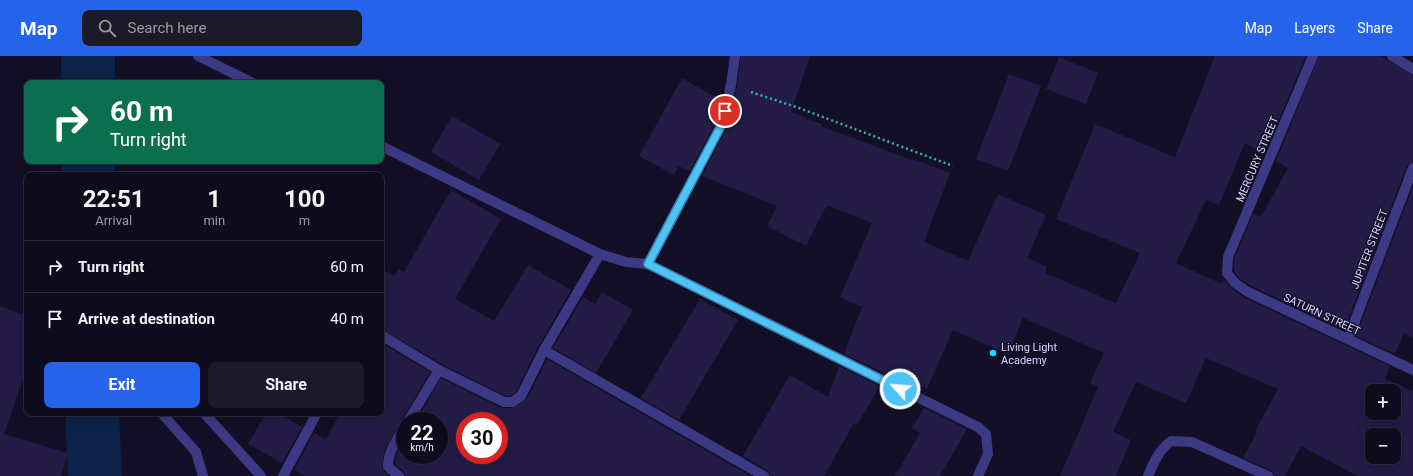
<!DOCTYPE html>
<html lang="en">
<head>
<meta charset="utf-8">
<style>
	:root { --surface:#0e0b1c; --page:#1c1929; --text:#f1f3f6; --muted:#9b9ba3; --line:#2e2b3b; --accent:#2563eb }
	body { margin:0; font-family:Roboto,sans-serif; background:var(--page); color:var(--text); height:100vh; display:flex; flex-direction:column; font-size:15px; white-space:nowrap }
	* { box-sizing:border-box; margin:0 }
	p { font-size:13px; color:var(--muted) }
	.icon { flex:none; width:22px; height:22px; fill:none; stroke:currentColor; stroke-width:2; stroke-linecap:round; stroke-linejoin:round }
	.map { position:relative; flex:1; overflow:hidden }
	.panel { position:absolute; left:24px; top:116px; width:360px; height:244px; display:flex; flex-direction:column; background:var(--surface); border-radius:8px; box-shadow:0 4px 16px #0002,0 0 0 1px var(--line) }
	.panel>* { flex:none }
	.hud { position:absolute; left:24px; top:24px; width:360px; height:84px; border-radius:8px; box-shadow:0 4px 16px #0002,0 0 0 1px var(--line); background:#0b6e4f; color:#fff; overflow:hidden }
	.controls { position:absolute; left:1365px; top:328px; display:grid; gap:8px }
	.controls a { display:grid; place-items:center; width:36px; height:36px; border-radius:8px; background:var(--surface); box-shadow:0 4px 16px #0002,0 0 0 1px var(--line); font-size:20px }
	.speed { position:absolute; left:396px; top:356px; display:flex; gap:8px; font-size:20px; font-weight:700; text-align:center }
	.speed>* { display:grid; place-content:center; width:52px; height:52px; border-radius:50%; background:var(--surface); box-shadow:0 4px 16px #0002,0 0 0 1px var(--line); line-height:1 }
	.speed small { font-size:10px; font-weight:400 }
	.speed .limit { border:6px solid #d22; background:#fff; color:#111 }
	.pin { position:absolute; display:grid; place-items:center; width:34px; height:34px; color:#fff; margin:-17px; border:2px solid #fff; border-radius:50%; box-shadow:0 1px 4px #0007 }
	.me { position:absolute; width:44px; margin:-22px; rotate:296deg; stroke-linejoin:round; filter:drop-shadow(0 0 3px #0008) }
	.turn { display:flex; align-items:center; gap:14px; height:84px; padding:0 20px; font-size:18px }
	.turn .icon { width:52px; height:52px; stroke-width:2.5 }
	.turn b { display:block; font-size:28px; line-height:34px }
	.eta { display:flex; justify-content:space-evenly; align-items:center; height:68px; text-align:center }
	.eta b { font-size:24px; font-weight:700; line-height:28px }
	.action { display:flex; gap:8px; margin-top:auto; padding:8px 20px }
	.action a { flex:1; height:46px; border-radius:8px; background:var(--accent); color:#fff; font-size:16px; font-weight:700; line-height:46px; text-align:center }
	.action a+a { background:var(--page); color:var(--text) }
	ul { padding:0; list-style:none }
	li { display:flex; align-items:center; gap:12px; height:52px; padding:0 20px; border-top:1px solid var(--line) }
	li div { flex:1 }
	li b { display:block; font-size:15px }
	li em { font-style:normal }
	header { display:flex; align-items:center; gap:24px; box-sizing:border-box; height:56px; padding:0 20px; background:var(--accent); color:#fff }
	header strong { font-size:19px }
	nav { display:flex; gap:22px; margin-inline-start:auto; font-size:14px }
	.search { width:280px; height:36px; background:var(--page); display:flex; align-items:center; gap:10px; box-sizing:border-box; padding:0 14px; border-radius:8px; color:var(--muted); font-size:15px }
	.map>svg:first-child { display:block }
</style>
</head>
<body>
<header>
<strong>Map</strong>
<div class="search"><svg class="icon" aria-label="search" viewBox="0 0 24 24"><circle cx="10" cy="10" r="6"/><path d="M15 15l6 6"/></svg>Search here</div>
<nav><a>Map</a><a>Layers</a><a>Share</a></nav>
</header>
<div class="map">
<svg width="1413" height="420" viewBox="0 0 1413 420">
	<rect width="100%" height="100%" fill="#130f26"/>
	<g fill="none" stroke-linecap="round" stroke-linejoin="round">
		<g stroke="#0c2248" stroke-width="54">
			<polyline points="88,27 88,0"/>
			<polyline points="88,119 88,105"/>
			<polyline points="92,357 95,420"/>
		</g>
	</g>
	<g fill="#241b47" fill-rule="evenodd">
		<path d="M741,0H810L791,56L822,68L821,70L912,104L913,103L950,117L924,186L968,205L998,138L1046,159L1027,202L1047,211L1045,217L1116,247L1140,197L1056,163L1095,68L1175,101L1215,0H1306L1264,98L1245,87L1219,149L1206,144L1176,207L1222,228L1224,224L1231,232L1245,242L1390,310L1385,323L1413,335V420H1358L1301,390L1285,420H1274L1271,414L1243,402L1257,376L1255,375L1278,333L1206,302L1186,347L1136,326L1113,376L1131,384L1116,420H1060L1098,331L1090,327L1104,297L1023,262L1008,298L953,274L927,333L888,316L886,318L844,298L862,251L840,241L872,167L827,149L806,190L767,170L777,150L702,120L728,70L737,30ZM1372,335H1394V357H1372ZM1372,379H1394V401H1372Z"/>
		<polygon points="1319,0 1380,0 1413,19 1413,106 1407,110 1344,274 1251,230 1239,222 1234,215 1234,203 1253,158 1261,161 1288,112 1276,105"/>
		<polygon points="1059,1 1098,17 1086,48 1046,33"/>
		<polygon points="1009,18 1041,30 1008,115 976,103"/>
		<polygon points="682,22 721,44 716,66 690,115 678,110 674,119 639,100"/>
		<polygon points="452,60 500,88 479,124 431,96"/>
		<polygon points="1413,130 1413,282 1404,277 1395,298 1356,280"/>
		<polygon points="451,134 501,163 455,243 494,265 528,209 571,234 538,291 516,336 510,340 506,340 442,308 381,273 381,212 394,220 398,213 404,216"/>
		<polygon points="602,236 633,254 596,317 553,292 583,241 595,248"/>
		<polygon points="700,243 738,264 679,364 641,342"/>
		<polygon points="0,250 27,260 27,311 4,378 0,377 68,397 61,420 0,420"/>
		<polygon points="381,287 430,316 385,392 382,411 384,416 389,420 305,420 294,414 314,377 326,383 340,357 381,357"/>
		<path d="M547,303L672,375L751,420H405L403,415L395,408L397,397L405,382V399H439V365H416L441,322L501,352H512L527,343ZM465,365H499V399H465Z"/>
		<polygon points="839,310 880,330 857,369 854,367 824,420 770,420 767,414 743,400 790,319 828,341"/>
		<polygon points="924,352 967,373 940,420 895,420 920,377 912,372"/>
		<polygon points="266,357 278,357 302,371 282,407 248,388"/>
	</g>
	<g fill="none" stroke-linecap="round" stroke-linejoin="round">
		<polyline stroke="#2fb8b0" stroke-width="2.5" stroke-dasharray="2 3" stroke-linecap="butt" points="751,36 799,52 953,110"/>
		<g stroke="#3d3a85" stroke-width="10">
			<polyline points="198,0 253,27"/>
			<polyline points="1313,0 1228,201 1227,217 1235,227 1248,236 1413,314"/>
			<polyline points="1392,0 1413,13"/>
			<polyline points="381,90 600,198 626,206 648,208 978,371 986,378 988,398 978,420"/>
			<polyline points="648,208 722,68 731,29 735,0"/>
			<polyline points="381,279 439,314 504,346 512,346 521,340 544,294 600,198"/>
			<polyline points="1348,283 1413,112"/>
			<polyline points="544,294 764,420"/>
			<polyline points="204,357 261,420"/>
			<polyline points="164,360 196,396 203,420"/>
			<polyline points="408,365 439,314"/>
			<polyline points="283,420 317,357"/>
			<path d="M399,420L388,411C388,395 397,383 405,370"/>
			<path d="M1148,420C1154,406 1159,394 1171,385L1192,386L1268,420"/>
		</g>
	</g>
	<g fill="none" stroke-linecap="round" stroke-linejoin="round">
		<g stroke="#337fa1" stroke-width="10">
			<polyline id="route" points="725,55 722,68 648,208 900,333"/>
		</g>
		<use href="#route" stroke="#4fc3f7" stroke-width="7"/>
	</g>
	<circle fill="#00e5ff" stroke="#130f26" stroke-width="1.5" cx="993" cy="297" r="4"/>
	<g text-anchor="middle" stroke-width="3" stroke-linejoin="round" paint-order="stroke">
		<g font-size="11" fill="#d9d4ff" stroke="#130f26">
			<text transform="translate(1257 103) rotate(-67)" y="4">MERCURY STREET</text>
			<text transform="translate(1369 193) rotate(-69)" y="4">JUPITER STREET</text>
			<text transform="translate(1322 258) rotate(25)" y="4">SATURN STREET</text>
		</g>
		<g font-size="11" fill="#d9d4ff" stroke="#130f26" text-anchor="start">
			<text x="1001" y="295">Living Light<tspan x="1001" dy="13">Academy</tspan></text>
		</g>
	</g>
</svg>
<div class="controls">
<a>+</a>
<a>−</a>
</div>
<div class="speed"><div>22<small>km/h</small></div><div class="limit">30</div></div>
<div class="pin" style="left:725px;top:55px;background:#d93025"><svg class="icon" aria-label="arrive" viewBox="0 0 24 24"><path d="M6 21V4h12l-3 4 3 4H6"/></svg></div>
<svg class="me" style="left:900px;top:333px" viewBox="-20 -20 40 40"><circle r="17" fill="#4fc3f7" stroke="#fff" stroke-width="3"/><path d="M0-11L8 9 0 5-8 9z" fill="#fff"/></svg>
<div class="hud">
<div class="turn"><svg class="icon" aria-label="right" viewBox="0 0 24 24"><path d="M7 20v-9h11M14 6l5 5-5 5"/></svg><div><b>60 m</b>Turn right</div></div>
</div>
<section class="panel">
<div class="eta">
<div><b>22:51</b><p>Arrival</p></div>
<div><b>1</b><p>min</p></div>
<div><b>100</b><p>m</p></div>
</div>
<ul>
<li><svg class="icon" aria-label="right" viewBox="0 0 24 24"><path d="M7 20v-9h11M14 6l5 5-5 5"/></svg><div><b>Turn right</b></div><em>60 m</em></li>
<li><svg class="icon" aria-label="arrive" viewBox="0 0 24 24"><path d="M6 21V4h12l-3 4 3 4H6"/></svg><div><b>Arrive at destination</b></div><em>40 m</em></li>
</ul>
<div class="action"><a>Exit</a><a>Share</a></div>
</section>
</div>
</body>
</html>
